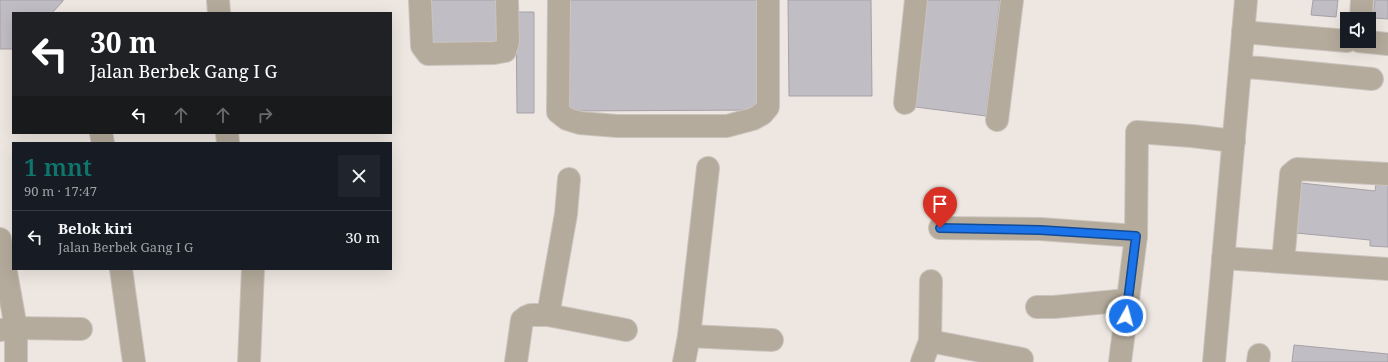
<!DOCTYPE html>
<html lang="id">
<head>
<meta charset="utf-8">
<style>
	:root { --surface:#171b24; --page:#20242c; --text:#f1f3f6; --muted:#9ea1a6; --line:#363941; --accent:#0f766e }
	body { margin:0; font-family:"Noto Serif",serif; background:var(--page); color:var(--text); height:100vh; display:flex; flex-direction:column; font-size:15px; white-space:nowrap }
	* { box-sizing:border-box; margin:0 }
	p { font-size:13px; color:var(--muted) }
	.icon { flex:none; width:22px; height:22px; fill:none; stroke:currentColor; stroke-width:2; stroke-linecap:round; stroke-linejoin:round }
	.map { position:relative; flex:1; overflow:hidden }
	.drawer { position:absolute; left:12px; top:142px; width:380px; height:128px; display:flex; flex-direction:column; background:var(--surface); border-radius:0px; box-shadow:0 4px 16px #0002 }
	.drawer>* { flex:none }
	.banner { position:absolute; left:12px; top:12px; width:380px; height:122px; border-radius:0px; box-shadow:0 4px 16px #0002; background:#202124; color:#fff; overflow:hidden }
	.controls { position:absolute; left:1340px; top:12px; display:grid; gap:8px }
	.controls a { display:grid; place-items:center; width:36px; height:36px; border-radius:0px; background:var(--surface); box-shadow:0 4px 16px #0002; font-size:20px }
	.pin { position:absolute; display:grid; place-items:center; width:34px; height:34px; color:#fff; margin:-41px -17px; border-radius:50% 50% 50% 0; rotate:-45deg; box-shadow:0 0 4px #0007 }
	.pin .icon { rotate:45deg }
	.me { position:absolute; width:44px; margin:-22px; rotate:7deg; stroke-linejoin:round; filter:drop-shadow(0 0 3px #0008) }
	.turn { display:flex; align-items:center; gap:14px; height:84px; padding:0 12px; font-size:18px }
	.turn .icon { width:52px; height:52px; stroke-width:2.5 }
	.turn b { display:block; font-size:28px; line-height:34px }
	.lanes { display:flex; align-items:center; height:38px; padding:0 12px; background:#0003; justify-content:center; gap:20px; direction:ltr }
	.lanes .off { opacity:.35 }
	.round { display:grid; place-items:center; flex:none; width:42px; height:42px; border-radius:0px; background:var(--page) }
	.headline { display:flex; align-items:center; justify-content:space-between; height:68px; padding:0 12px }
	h1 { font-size:24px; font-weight:600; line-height:30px; color:var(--accent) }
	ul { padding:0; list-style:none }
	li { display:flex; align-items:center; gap:12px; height:52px; padding:0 12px; border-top:1px solid var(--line) }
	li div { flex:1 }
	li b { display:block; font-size:15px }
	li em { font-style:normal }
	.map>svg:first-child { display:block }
</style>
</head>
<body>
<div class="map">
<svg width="1388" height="362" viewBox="0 0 1388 362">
	<rect width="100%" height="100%" fill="#eee7e1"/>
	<g fill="#c1bdc4" stroke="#a5a1a8">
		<polygon points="0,0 63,0 63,1 52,13 13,13 13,49 0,49"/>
		<polygon points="423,0 504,0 504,44 423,45"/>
		<polygon points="564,0 760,0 761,110 565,111"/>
		<polygon points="788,0 871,0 872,96 789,96"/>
		<polygon points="921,0 1000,0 986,116 908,106"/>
		<polygon points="1313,0 1338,0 1336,17 1311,15"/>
		<polygon points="1375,0 1388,0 1388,19 1373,18"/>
		<polygon points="516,12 534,12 534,113 517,113"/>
		<polygon points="1301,183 1375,191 1376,184 1388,185 1388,247 1370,246 1370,240 1296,233"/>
		<polygon points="1294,345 1388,354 1388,362 1292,362"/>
	</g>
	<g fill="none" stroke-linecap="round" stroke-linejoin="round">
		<g stroke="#cac4bf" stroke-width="24">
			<g id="minor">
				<polyline points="218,0 219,13"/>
				<polyline points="420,0 422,46 428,54 494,53 505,51 508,42 507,0"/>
				<polyline points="559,0 558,112 567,119 580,123 617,126 727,126 753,119 762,114 768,107 768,0"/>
				<polyline points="1361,19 1362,0"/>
				<polyline points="1243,32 1347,41"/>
				<polyline points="1359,41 1388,44"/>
				<polyline points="1240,67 1260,68 1372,79"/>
				<polyline points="905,103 916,0"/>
				<polyline points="997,120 1012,0"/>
				<polyline points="101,133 103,143"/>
				<polyline points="227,133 228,143"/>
				<polyline points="940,228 1040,229 1136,236 1120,362"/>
				<polyline points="1136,236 1137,132 1192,136 1234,141"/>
				<polyline points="0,239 16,328 16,362"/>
				<polyline points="1223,258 1388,269"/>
				<polyline points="1283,262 1291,174 1297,169 1388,174"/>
				<polyline points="121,269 134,362"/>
				<polyline points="1037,307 1054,307 1128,300"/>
				<polyline points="548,315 566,214 569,179"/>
				<polyline points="0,330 16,328 81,329"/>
				<polyline points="689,336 772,340"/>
				<polyline points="930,341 1022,359"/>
				<polyline points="249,362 253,269"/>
				<polyline points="516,362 522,320 526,317 531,315 548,315 626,330"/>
				<polyline points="684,362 689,336 708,168"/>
				<polyline points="922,362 930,341 931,281"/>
				<polyline points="1214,362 1246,0"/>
				<polyline points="1258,362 1259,355"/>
			</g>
		</g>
		<use href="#minor" stroke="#b5ab9c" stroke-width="22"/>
	</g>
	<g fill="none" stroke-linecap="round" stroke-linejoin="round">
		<g stroke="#114b97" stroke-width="10">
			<polyline id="route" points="940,228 1040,230 1136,236 1126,316"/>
		</g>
		<use href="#route" stroke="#1a73e8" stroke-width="7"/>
	</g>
</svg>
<div class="controls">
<a><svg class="icon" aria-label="sound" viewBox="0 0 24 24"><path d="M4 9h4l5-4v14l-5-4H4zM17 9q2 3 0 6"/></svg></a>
</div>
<div class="pin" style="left:940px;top:228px;background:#d93025"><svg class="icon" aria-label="arrive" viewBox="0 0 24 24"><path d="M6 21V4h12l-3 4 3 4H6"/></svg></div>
<svg class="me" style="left:1126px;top:316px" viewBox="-20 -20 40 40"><circle r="17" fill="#1a73e8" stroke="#fff" stroke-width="3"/><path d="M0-11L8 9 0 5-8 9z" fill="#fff"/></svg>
<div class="banner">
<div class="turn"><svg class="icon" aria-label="left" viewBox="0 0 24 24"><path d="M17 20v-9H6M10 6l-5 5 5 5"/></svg><div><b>30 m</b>Jalan Berbek Gang I G</div></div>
<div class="lanes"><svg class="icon" aria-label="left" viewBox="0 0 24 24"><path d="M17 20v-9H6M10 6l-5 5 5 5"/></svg><svg class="icon off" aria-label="ahead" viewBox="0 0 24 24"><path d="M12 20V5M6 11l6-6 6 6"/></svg><svg class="icon off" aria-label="ahead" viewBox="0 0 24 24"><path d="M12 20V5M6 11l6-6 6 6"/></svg><svg class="icon off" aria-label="right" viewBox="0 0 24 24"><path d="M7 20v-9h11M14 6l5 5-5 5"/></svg></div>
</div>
<section class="drawer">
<div class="headline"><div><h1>1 mnt</h1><p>90 m · 17:47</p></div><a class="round"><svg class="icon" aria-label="close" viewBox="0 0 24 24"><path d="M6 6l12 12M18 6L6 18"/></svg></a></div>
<ul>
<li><svg class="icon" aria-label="left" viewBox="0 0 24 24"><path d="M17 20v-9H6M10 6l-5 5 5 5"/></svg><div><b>Belok kiri</b><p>Jalan Berbek Gang I G</p></div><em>30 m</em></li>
</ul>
</section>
</div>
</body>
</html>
